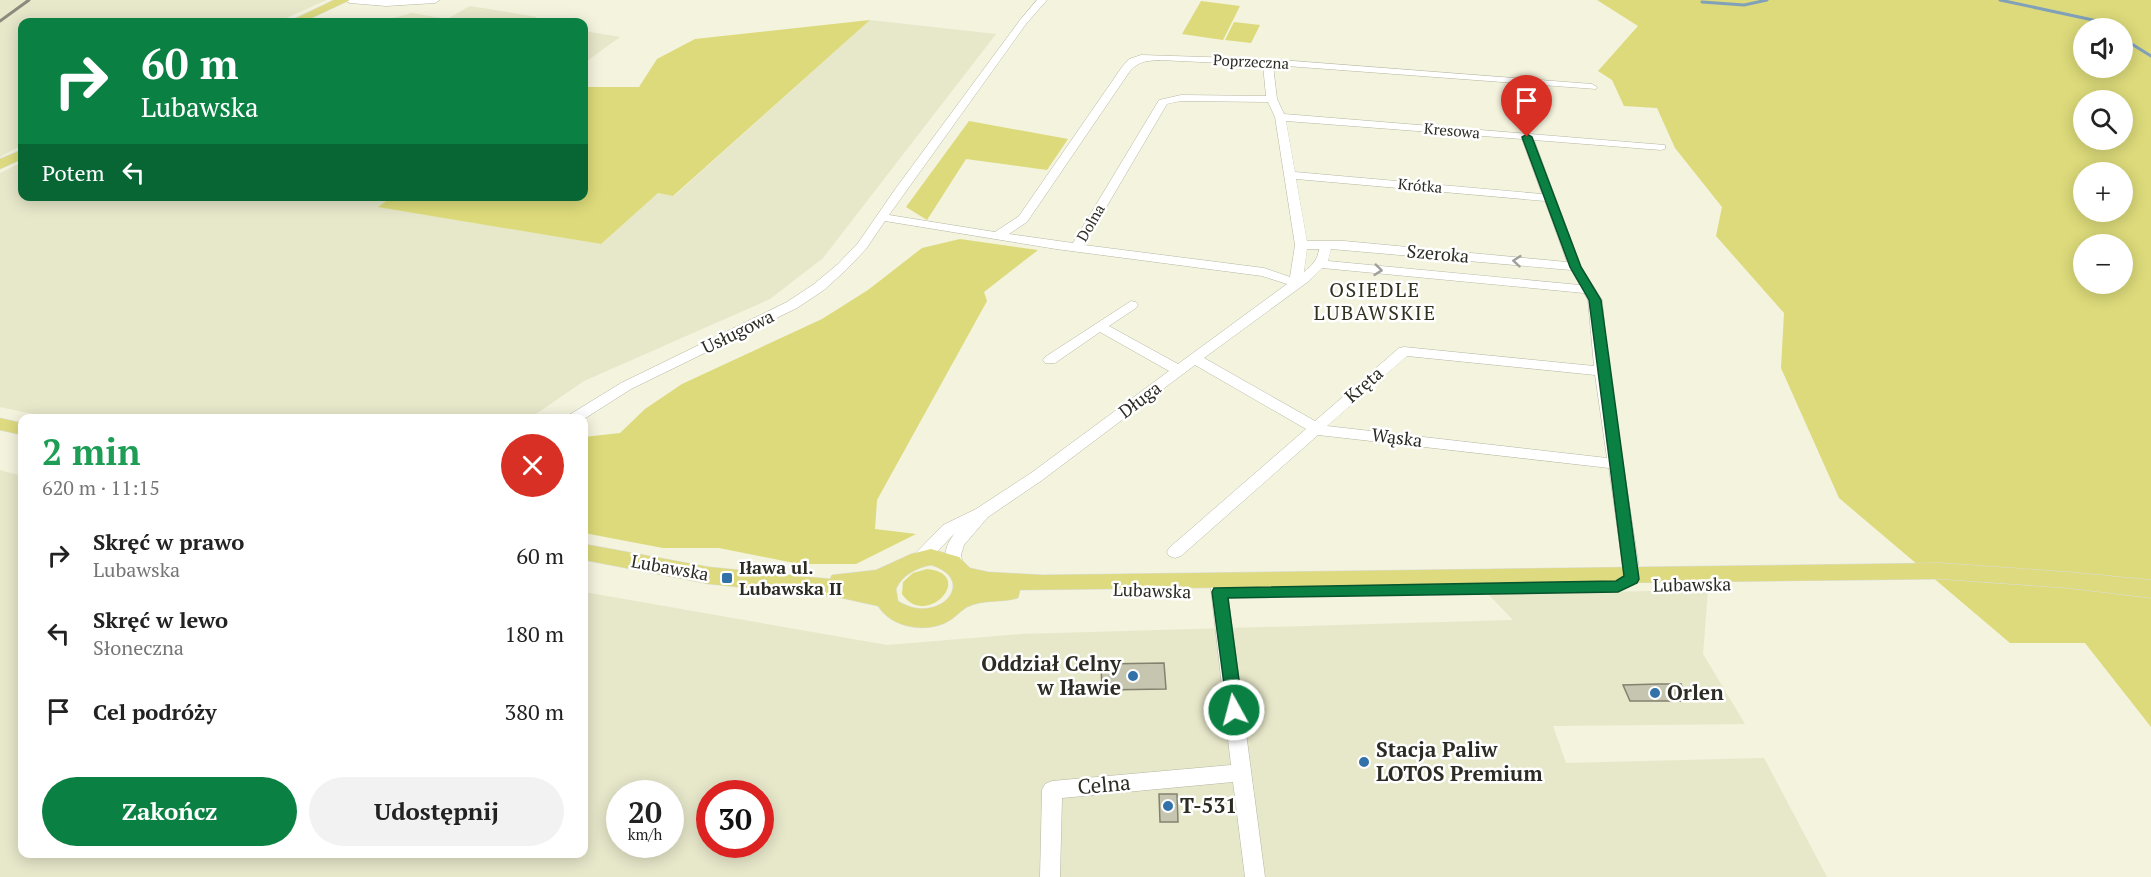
<!DOCTYPE html>
<html lang="pl">
<head>
<meta charset="utf-8">
<style>
	:root { --surface:#fff; --page:#f2f2f2; --text:#222; --muted:#767676; --accent:#0b8043 }
	body { margin:0; font-family:"PT Serif",serif; background:var(--page); color:var(--text); height:100vh; display:flex; flex-direction:column; font-size:22px; white-space:nowrap }
	* { box-sizing:border-box; margin:0 }
	p { font-size:20px; color:var(--muted) }
	.icon { flex:none; width:33px; height:33px; fill:none; stroke:currentColor; stroke-width:2; stroke-linecap:round; stroke-linejoin:round }
	.map { position:relative; flex:1; overflow:hidden }
	.drawer { position:absolute; left:18px; top:414px; width:570px; height:444px; display:flex; flex-direction:column; background:var(--surface); border-radius:12px; box-shadow:0 3px 15px #0003 }
	.drawer>* { flex:none }
	.guide { position:absolute; left:18px; top:18px; width:570px; height:183px; border-radius:12px; box-shadow:0 3px 15px #0003; background:#0b8043; color:#fff; overflow:hidden }
	.controls { position:absolute; left:2073px; top:18px; display:grid; gap:12px }
	.controls a { display:grid; place-items:center; width:60px; height:60px; border-radius:50%; background:var(--surface); box-shadow:0 3px 15px #0003; font-size:30px }
	.speed { position:absolute; left:606px; top:780px; display:flex; gap:12px; font-size:30px; font-weight:700; text-align:center }
	.speed>* { display:grid; place-content:center; width:78px; height:78px; border-radius:50%; background:var(--surface); box-shadow:0 3px 15px #0003; line-height:1 }
	.speed small { font-size:15px; font-weight:400 }
	.speed .limit { border:9px solid #d22; background:#fff; color:#111 }
	.pin { position:absolute; display:grid; place-items:center; width:51px; height:51px; color:#fff; margin:-62px -26px; border-radius:50% 50% 50% 0; rotate:-45deg; box-shadow:0 0 6px #0007 }
	.pin .icon { rotate:45deg }
	.me { position:absolute; width:66px; margin:-33px; rotate:353deg; stroke-linejoin:round; filter:drop-shadow(0 0 4px #0008) }
	.turn { display:flex; align-items:center; gap:21px; height:126px; padding:0 24px; font-size:27px }
	.turn .icon { width:78px; height:78px; stroke-width:2.5 }
	.turn b { display:block; font-size:42px; line-height:51px }
	.then { display:flex; align-items:center; height:57px; padding:0 24px; background:#0003; gap:12px; font-size:22px }
	.round { display:grid; place-items:center; flex:none; width:63px; height:63px; border-radius:32px; background:var(--page) }
	.overview { display:flex; align-items:center; justify-content:space-between; height:102px; padding:0 24px }
	h1 { font-size:36px; font-weight:600; line-height:45px; color:#1e9e55 }
	.action { display:flex; gap:12px; margin-top:auto; padding:12px 24px }
	.action a { flex:1; height:69px; border-radius:36px; background:var(--accent); color:#fff; font-size:24px; font-weight:600; line-height:69px; text-align:center }
	.action a+a { background:var(--page); color:var(--text) }
	ul { padding:0; list-style:none }
	li { display:flex; align-items:center; gap:18px; height:78px; padding:0 24px }
	li div { flex:1 }
	li b { display:block; font-size:22px }
	li em { font-style:normal }
	.map>svg:first-child { display:block }
</style>
</head>
<body>
<div class="map">
<svg width="2151" height="877" viewBox="0 0 2151 877">
	<rect width="100%" height="100%" fill="#f3f3de"/>
	<g fill="#e7e7ca" fill-rule="evenodd">
		<polygon points="0,0 327,0 277,22 22,22 22,145 0,157"/>
		<polygon points="470,6 537,17 531,22 377,22 412,13 447,19"/>
		<polygon points="870,20 996,34 823,258 770,299 584,381 530,418 52,418 0,407 0,173 22,162 22,196 393,197 379,206 601,244 658,193 674,196"/>
		<polygon points="584,31 620,37 584,63"/>
		<path d="M0,470L22,476V854H584V592L887,645L1021,634L1513,620L1488,594L1708,590L1703,654L1745,724L1553,726L1566,763L1764,758L1827,877H0ZM620,794H670V844H620ZM710,794H760V844H710Z"/>
	</g>
	<g fill="#dcda7a" fill-rule="evenodd">
		<path d="M1597,0H2151V727L2085,643H2010L1839,498L1781,368L1784,313L1716,236L1722,207L1675,148L1657,108L1624,106L1612,80L1598,71L1638,26ZM2084,28H2122V68H2084ZM2084,100H2122V140H2084ZM2084,172H2122V212H2084ZM2084,244H2122V284H2084Z"/>
		<polygon points="1201,1 1240,6 1223,40 1182,34"/>
		<polygon points="870,20 673,196 658,193 601,244 378,207 393,196 584,196 584,87 639,87 657,59 695,39"/>
		<polygon points="1234,22 1260,25 1251,43 1225,40"/>
		<polygon points="969,121 1068,139 1047,170 966,159 927,220 906,207"/>
		<polygon points="960,239 1038,250 984,292 987,301 877,500 875,529 916,534 856,564 799,564 719,548 663,548 584,533 584,437 620,433 645,409 682,384 822,319 868,290 922,248"/>
		<path d="M927,569C977,574 926,630 902,594L903,582L913,573Z"/>
	</g>
	<g fill="none" stroke-linecap="round" stroke-linejoin="round">
		<g stroke="#81a0ba" stroke-width="3">
			<polyline points="2000,0 2093,20 2107,28"/>
			<polyline points="1702,2 1744,5 1767,0"/>
			<polyline points="2122,38 2151,56"/>
		</g>
	</g>
	<g fill="#c5c5b0" stroke="#82826f" stroke-width="1.5">
		<polygon points="1164,663 1166,689 1102,690 1101,664"/>
		<polygon points="1659,684 1681,684 1688,701 1630,701 1623,685"/>
		<polygon points="1159,794 1177,794 1178,822 1160,822"/>
	</g>
	<g fill="none" stroke-linecap="round" stroke-linejoin="round">
		<g stroke="#b6b7a2" stroke-width="1">
			<g id="minor">
				<polygon points="345,0 440,0 435,3 386,6 350,3"/>
				<path d="M1037,0H1047L1026,24L889,215L995,232L1019,216L1122,67L1129,59L1141,55L1268,59L1592,84L1597,87L1596,89L1273,65L1277,99L1284,114L1665,145V149L1661,150L1534,140L1581,267L1602,300L1609,371L1640,575L1638,580L1632,581L1626,580L1624,575L1609,468L1318,435L1181,556L1175,558L1169,556L1167,552L1169,548L1306,429L1195,365L1041,481L988,517L964,545L961,555L963,565L961,569L955,571L949,569C942,556 946,544 955,533L927,562L921,564L915,562L913,558L915,554L943,525L976,509L1031,473L1169,371L1100,332L1055,363H1045L1043,360L1045,357L1131,301L1136,302L1138,305L1136,308L1109,326L1178,364L1287,284L1262,276L1056,249L885,221L866,249L846,270L824,290L797,308L631,389L584,419L567,418L569,415L621,383L787,302L814,284L838,264L858,243L896,188L1020,20ZM1159,60L1263,65L1266,96L1181,95L1159,100L1073,243L1009,234L1027,222L1130,71C1139,61 1146,61 1159,60ZM1181,101L1268,102L1275,117L1295,245L1290,277L1264,268L1084,245L1167,104ZM1286,121L1522,139L1542,194L1295,172ZM1296,179L1545,201L1567,262L1344,241H1307ZM1307,249H1319C1318,259 1312,266 1304,272ZM1331,249L1571,270L1580,285L1328,261ZM1322,268L1584,293L1588,300L1594,366L1404,347L1399,348L1315,421L1204,358L1309,281ZM1407,356L1595,375L1607,458L1327,426Z"/>
				<polygon points="1218,574 1224,576 1226,581 1265,877 1245,877 1233,782 1062,798 1060,877 1040,877 1042,790 1045,784 1052,781 1231,765 1210,581 1212,576"/>
			</g>
		</g>
		<g stroke="#dddddc" stroke-width="1">
			<g id="major">
				<polygon points="334,0 350,0 303,22 288,22"/>
				<polygon points="22,150 22,159 0,169 0,159"/>
				<polygon points="0,418 22,423 22,435 0,430"/>
				<path d="M584,544L709,567L830,579L832,575L876,570L911,554L931,549L959,557L970,568L988,572L1043,575L1940,563L2068,572L2151,580V598L2068,588L1940,579L1020,590L1018,598C1002,603 983,599 967,607C960,611 954,619 945,623C923,633 891,627 878,606L837,597L709,584L584,560ZM931,565C980,580 938,627 898,601L896,589C902,575 916,568 931,565Z"/>
			</g>
		</g>
		<use href="#minor" fill="#fff" fill-rule="evenodd"/>
		<use href="#major" fill="#ddda80" fill-rule="evenodd"/>
		<polyline stroke="#8b8b7d" stroke-width="3" points="0,21 29,0"/>
	</g>
	<defs><path id="oneway-chevron" d="M-2-3.5L2.5 0L-2 3.5" fill="none" stroke-width="1.6" stroke-linecap="round" stroke-linejoin="round" transform="scale(1.5)"/></defs>
	<g stroke="#a0a09c">
		<use href="#oneway-chevron" transform="translate(1517 261) rotate(-175)"/>
		<use href="#oneway-chevron" transform="translate(1378 270) rotate(6)"/>
	</g>
	<polygon fill="#0b8043" stroke="#07532c" stroke-width="1.5" points="1527,134 1532,137 1581,267 1601,300 1639,579 1637,583 1618,592 1228,598 1243,710 1240,715 1234,717 1228,715 1212,592 1214,588 1616,581 1624,576 1589,300 1570,267 1522,137"/>
	<g fill="#3272a8" stroke="#fff" stroke-width="2">
		<rect x="721" y="572" width="12" height="12" rx="3"/>
		<circle cx="1133" cy="676" r="6"/>
		<circle cx="1655" cy="693" r="6"/>
		<circle cx="1364" cy="762" r="6"/>
		<circle cx="1168" cy="806" r="6"/>
	</g>
	<g text-anchor="middle" stroke-width="5" stroke-linejoin="round" paint-order="stroke">
		<g font-size="15" fill="#2c2c24" stroke="#fff">
			<text transform="translate(1251 62) rotate(3)" y="5">Poprzeczna</text>
			<text transform="translate(1452 131) rotate(5)" y="5">Kresowa</text>
			<text transform="translate(1420 186) rotate(5)" y="5">Krótka</text>
			<text transform="translate(1091 223) rotate(-60)" y="5">Dolna</text>
		</g>
		<g font-size="18" fill="#2c2c24" stroke="#fff">
			<text transform="translate(1438 254) rotate(5)" y="6">Szeroka</text>
			<text transform="translate(738 332) rotate(-26)" y="6">Usługowa</text>
			<text transform="translate(1364 385) rotate(-41)" y="6">Kręta</text>
			<text transform="translate(1140 400) rotate(-37)" y="6">Długa</text>
			<text transform="translate(1397 438) rotate(7)" y="6">Wąska</text>
			<text transform="translate(670 568) rotate(10)" y="6">Lubawska</text>
			<text transform="translate(1692 585) rotate(-1)" y="6">Lubawska</text>
			<text transform="translate(1152 591) rotate(2)" y="6">Lubawska</text>
		</g>
		<g font-size="18" font-weight="bold" fill="#2c2c24" stroke="#fff" text-anchor="start">
			<text x="739" y="574">Iława ul.<tspan x="739" dy="21">Lubawska II</tspan></text>
		</g>
		<g font-size="20" letter-spacing="1.5" fill="#313120" stroke="#fff">
			<text x="1375" y="297">OSIEDLE<tspan x="1375" dy="23">LUBAWSKIE</tspan></text>
		</g>
		<g font-size="21" font-weight="bold" fill="#2c2c24" stroke="#fff" text-anchor="start">
			<text x="1121" y="671" text-anchor="end">Oddział Celny<tspan x="1121" dy="24">w Iławie</tspan></text>
			<text x="1667" y="700">Orlen</text>
			<text x="1376" y="757">Stacja Paliw<tspan x="1376" dy="24">LOTOS Premium</tspan></text>
			<text x="1180" y="813">T-531</text>
		</g>
		<g font-size="21" fill="#2c2c24" stroke="#fff">
			<text transform="translate(1104 785) rotate(-5)" y="7">Celna</text>
		</g>
	</g>
</svg>
<div class="controls">
<a><svg class="icon" aria-label="sound" viewBox="0 0 24 24"><path d="M4 9h4l5-4v14l-5-4H4zM17 9q2 3 0 6"/></svg></a>
<a><svg class="icon" aria-label="search" viewBox="0 0 24 24"><circle cx="10" cy="10" r="6"/><path d="M15 15l6 6"/></svg></a>
<a>+</a>
<a>−</a>
</div>
<div class="speed"><div>20<small>km/h</small></div><div class="limit">30</div></div>
<div class="pin" style="left:1527px;top:137px;background:#d93025"><svg class="icon" aria-label="arrive" viewBox="0 0 24 24"><path d="M6 21V4h12l-3 4 3 4H6"/></svg></div>
<svg class="me" style="left:1234px;top:710px" viewBox="-20 -20 40 40"><circle r="17" fill="#0b8043" stroke="#fff" stroke-width="3"/><path d="M0-11L8 9 0 5-8 9z" fill="#fff"/></svg>
<div class="guide">
<div class="turn"><svg class="icon" aria-label="right" viewBox="0 0 24 24"><path d="M7 20v-9h11M14 6l5 5-5 5"/></svg><div><b>60 m</b>Lubawska</div></div>
<div class="then">Potem<svg class="icon" aria-label="left" viewBox="0 0 24 24"><path d="M17 20v-9H6M10 6l-5 5 5 5"/></svg></div>
</div>
<section class="drawer">
<div class="overview"><div><h1>2 min</h1><p>620 m · 11:15</p></div><a class="round" style="background:#d93025;color:#fff"><svg class="icon" aria-label="close" viewBox="0 0 24 24"><path d="M6 6l12 12M18 6L6 18"/></svg></a></div>
<ul>
<li><svg class="icon" aria-label="right" viewBox="0 0 24 24"><path d="M7 20v-9h11M14 6l5 5-5 5"/></svg><div><b>Skręć w prawo</b><p>Lubawska</p></div><em>60 m</em></li>
<li><svg class="icon" aria-label="left" viewBox="0 0 24 24"><path d="M17 20v-9H6M10 6l-5 5 5 5"/></svg><div><b>Skręć w lewo</b><p>Słoneczna</p></div><em>180 m</em></li>
<li><svg class="icon" aria-label="arrive" viewBox="0 0 24 24"><path d="M6 21V4h12l-3 4 3 4H6"/></svg><div><b>Cel podróży</b></div><em>380 m</em></li>
</ul>
<div class="action"><a>Zakończ</a><a>Udostępnij</a></div>
</section>
</div>
</body>
</html>
